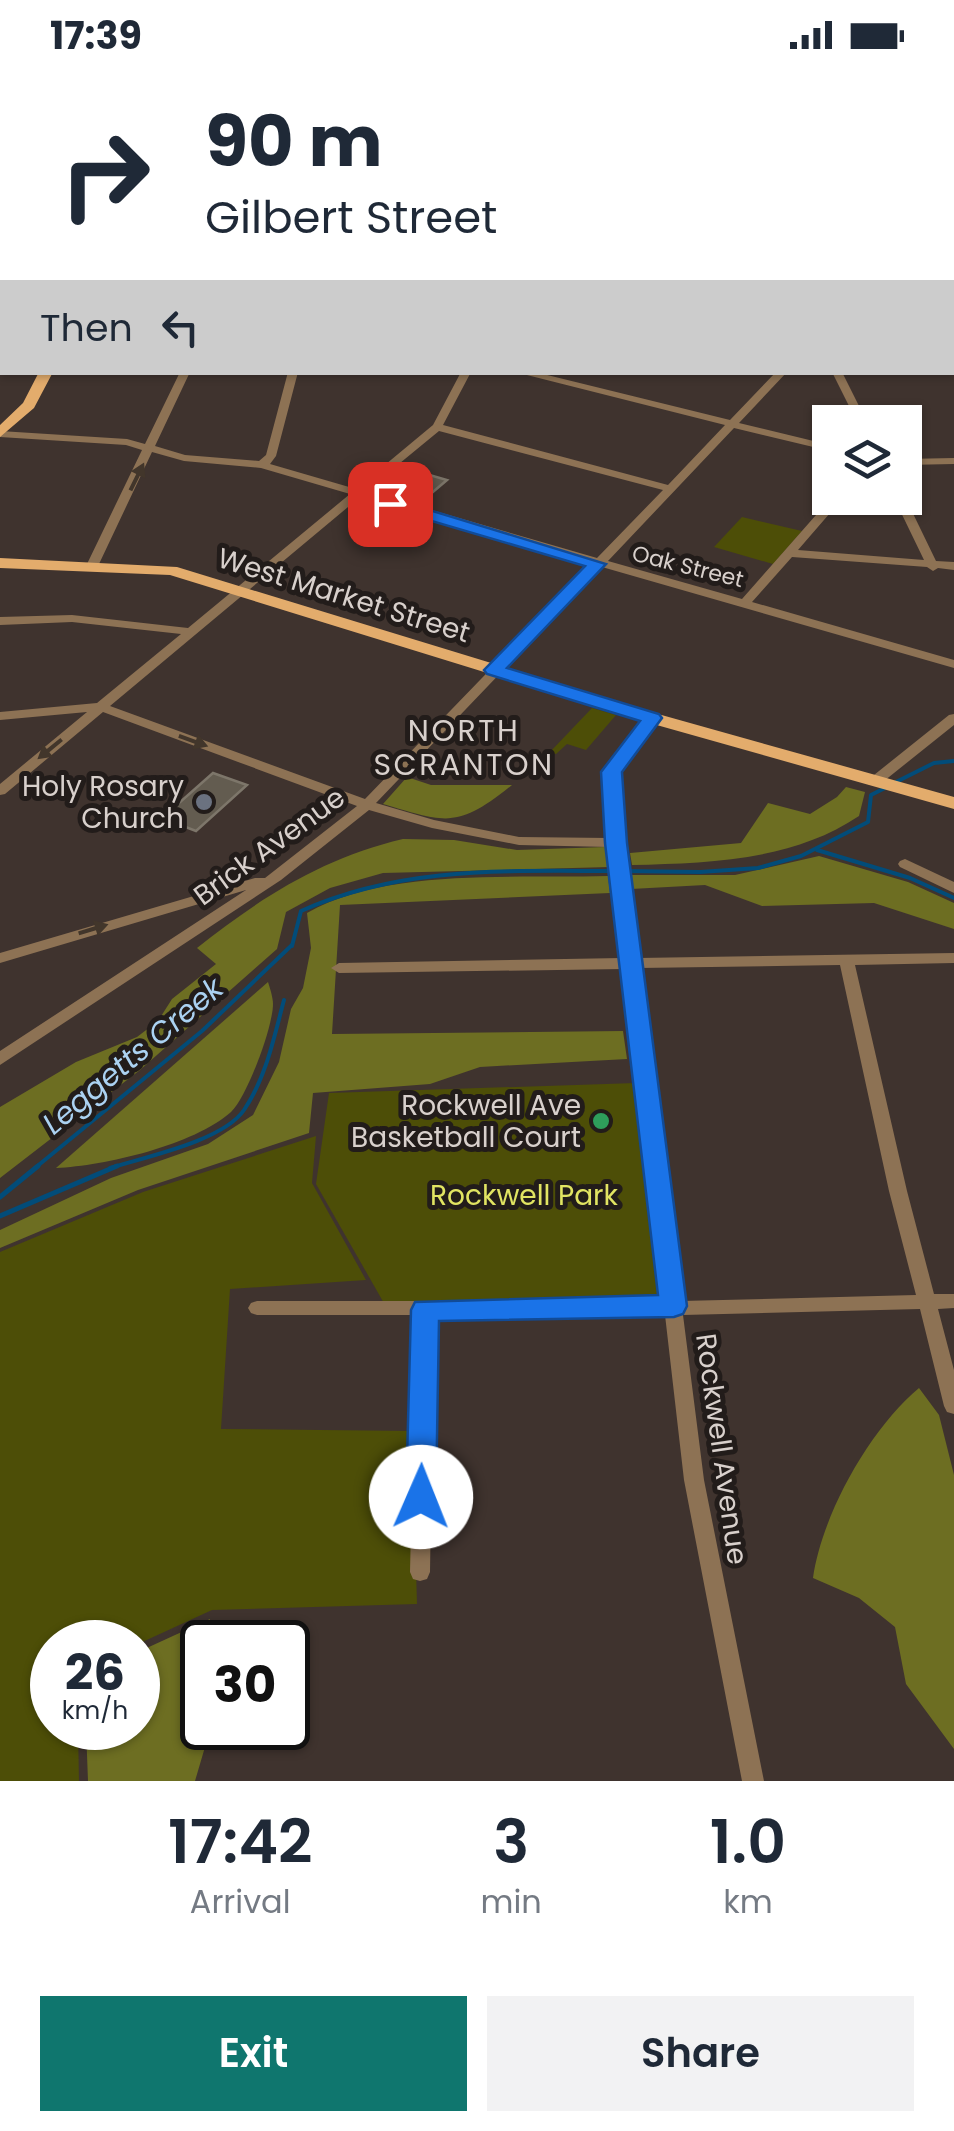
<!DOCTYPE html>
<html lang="en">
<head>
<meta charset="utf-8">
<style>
	:root { --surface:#fff; --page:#f2f2f3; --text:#1f2937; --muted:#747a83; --accent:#0f766e }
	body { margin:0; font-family:Poppins,sans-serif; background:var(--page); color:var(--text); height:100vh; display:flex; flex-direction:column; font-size:38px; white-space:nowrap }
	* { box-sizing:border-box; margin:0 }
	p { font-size:32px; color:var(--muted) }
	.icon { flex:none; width:55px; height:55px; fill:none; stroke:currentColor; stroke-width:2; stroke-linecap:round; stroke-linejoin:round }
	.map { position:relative; height:1711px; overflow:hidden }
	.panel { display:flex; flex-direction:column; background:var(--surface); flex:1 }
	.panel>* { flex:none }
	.top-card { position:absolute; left:0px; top:0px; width:955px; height:305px; box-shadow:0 2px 8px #0004; background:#fff; color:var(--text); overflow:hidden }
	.tools { position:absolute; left:812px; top:335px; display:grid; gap:20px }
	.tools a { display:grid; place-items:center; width:110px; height:110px; border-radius:0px; background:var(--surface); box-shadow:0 2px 8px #0004; font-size:50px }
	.speed { position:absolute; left:30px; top:1550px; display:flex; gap:20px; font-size:50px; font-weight:700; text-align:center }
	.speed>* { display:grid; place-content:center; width:130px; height:130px; border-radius:50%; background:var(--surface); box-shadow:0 2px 8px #0004; line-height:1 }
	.speed small { font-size:25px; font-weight:400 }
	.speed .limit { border:5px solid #111; border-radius:15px; background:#fff; color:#111 }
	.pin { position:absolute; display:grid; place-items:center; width:85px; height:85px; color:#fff; margin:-42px; border-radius:20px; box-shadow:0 5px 15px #0006 }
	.me { position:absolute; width:110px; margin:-55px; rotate:1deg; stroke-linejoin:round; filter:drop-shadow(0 0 8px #0008) }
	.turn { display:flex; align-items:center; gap:35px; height:210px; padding:0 40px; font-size:45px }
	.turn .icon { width:130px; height:130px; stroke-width:2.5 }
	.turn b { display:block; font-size:70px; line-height:85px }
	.then { display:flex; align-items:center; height:95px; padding:0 40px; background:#0003; gap:20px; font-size:38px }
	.eta { display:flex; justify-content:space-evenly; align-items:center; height:170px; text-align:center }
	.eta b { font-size:60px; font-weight:600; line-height:70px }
	.cta { display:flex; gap:20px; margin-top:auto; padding:20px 40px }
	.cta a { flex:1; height:115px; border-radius:0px; background:var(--accent); color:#fff; font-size:40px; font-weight:600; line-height:115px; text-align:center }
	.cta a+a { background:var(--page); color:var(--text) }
	.status { display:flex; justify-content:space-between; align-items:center; height:70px; padding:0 50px; background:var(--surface); direction:ltr }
	.status svg { height:28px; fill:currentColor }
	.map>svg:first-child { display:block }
</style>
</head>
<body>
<div class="status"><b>17:39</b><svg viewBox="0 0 49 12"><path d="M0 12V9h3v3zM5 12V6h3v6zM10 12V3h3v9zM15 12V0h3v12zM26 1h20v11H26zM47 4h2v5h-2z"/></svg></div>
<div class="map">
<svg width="954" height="1711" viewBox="0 0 954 1711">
	<rect width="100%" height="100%" fill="#3f332e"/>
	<g fill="#4d4e07">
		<polygon points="742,447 802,461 773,494 714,477"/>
		<polygon points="592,638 616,645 586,680 567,674 556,684 550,682"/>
		<polygon points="636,1013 669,1233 385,1235 316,1114 329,1023"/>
		<polygon points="316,1066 312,1113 366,1210 230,1219 221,1359 412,1361 417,1534 212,1540 138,1574 52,1572 52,1658 78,1658 79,1711 0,1711 0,1182 143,1122"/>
	</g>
	<g fill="#6d6e22">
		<path d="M407,707L431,715H512C458,759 446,753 383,734Z"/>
		<path d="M846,717L865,722L859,746C792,791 709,793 632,795L630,783L741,773L768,733L810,744L837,727Z"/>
		<path d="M403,769L454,770L517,780L605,777L610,797L383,803L330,818L286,842L277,879L140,1000L0,1108V1037L76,992L137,967L158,951L172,929L216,894L197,878C261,827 323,788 403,769Z"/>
		<polygon points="819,786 908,812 954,833 954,859 874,833 762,836 705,815 631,819 627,805 735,805"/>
		<path d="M608,806L610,823L340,835L332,964L623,961L627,989L480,997L430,1014L313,1023L309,1063L138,1120L0,1178V1160L111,1108L208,1074L253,1045L279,992L291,939L303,918L311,878L307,843C387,797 517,809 608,806Z"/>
		<path d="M268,912C270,918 273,928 273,934C273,957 247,1027 231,1042C194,1075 104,1096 56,1098Z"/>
		<path d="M919,1318L939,1345L954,1405V1679L906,1614L895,1557L859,1528L813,1508C822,1444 870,1359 919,1318Z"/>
		<polygon points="210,1549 209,1572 202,1572 205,1677 195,1711 88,1711 86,1658 138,1658 138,1582"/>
	</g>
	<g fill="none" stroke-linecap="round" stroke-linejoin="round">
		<g stroke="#024c79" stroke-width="4">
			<polyline points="896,712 934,693 954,691"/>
			<polyline points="817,780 910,808 954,828"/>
			<polyline points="623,801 700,802 758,798 801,786 868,752 871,725 887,717"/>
			<path d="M292,876L301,841C401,796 505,801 613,801"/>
			<polyline points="35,1098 202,961 292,875"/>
			<path d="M110,1098C145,1087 223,1071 244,1040C266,1008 274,967 284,930"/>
		</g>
		<g stroke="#024c79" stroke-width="5">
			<polyline points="0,1127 38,1096"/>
			<polyline points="0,1146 117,1096"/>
		</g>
	</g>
	<g fill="#635c50" stroke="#7d766a" stroke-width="2.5">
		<polygon points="426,404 447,410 421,432 400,426"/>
		<polygon points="213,703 247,715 196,761 162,748"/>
	</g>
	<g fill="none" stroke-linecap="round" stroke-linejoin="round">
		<g fill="#8d7254" fill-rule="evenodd">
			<polygon points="229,0 237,0 235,2 229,2"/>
			<polygon points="696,0 704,0 704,2 697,2"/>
			<rect x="952" y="17" width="2" height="4"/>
			<rect x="0" y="19" width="2" height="4"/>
			<rect x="952" y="48" width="2" height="4"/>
			<rect x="0" y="63" width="2" height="4"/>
			<rect x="952" y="69" width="2" height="6"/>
			<polygon points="0,92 2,93 2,97 0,98"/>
			<rect x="952" y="146" width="2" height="6"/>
			<rect x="952" y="234" width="2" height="6"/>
			<rect x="952" y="288" width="2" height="6"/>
			<path d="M180,302H190L155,376L185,385L259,391L266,385L288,302H298L276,386L270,394L356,419L433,355L461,302H471L443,355L668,415L725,355L515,302H535L730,350L776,302H787L739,353L830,375V381L734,358L608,491L742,529L831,428H843L798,480L924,490L894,428L905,427L936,491L954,492V500L938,498L933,501L927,497L792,487L752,532L954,590V598L602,497L376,733L434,750L519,767L609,768L605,702L647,645H657L659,648L619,702L623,773L638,888L954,883V893L855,895L907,1121L934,1224H954V1238L938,1239L954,1300V1344L947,1342L944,1336L920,1239L683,1245L704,1410L764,1711H742L684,1410L665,1245H434L430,1502L427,1509L420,1511L413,1509L410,1502L416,1245H257L251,1243L248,1238L251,1233L257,1231H663L624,899L339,903L331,898L339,893L622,888L609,777L519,775L432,758L369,740L281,810L0,995V981L246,820L0,893V883L255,808H265L357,736L103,642L5,724L0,725V714L87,642L0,650V642L97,633L181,564L72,552L0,555V547L72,545L188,558L350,424L261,398L184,391L152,382L99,494L97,497H89L87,494L142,380L126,375L0,367V361L127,369L145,374ZM439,361L663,420L597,488L366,421ZM360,427L592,494L365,729L110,636ZM840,895L889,1121L916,1225L681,1231L639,898Z"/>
			<polygon points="832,302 842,302 867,352 857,352"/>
			<polygon points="954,388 954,394 905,395 905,389"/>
			<polygon points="954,644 954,655 879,715 869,715 867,712 869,709 949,645"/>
			<polygon points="905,789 954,812 954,823 900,797 898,794 900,791"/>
		</g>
		<g fill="#e3ac6c" fill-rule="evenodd">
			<polygon points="0,134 2,135 2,141 0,142"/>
			<polygon points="39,302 53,302 34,338 0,367 0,355 23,333"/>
			<polygon points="0,488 177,497 658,644 954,727 954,739 646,652 170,505 0,498"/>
		</g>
		<g fill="#fbc78a" fill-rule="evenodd">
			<polygon points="632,0 644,0 646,2 634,2"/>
			<rect x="952" y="196" width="2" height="8"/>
		</g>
	</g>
	<defs><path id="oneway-solid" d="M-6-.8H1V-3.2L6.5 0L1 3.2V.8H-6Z" transform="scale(2.5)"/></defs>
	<g fill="#42362b">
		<use href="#oneway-solid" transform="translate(137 407) rotate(-64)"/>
		<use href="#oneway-solid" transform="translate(193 671) rotate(20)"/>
		<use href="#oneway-solid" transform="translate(50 679) rotate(141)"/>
		<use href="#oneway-solid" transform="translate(93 859) rotate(-17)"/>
	</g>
	<polygon fill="#1a73e8" stroke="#114b97" stroke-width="2.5" points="390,428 606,494 507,598 659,644 662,648 622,702 627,773 687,1236 683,1244 674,1247 439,1251 436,1427 432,1437 421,1440 411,1437 406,1427 411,1240 415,1232 658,1225 605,773 601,702 640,651 487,604 484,600 585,496 384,437 384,430"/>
	<circle fill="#6b7280" stroke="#221c1a" stroke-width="4" cx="204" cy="732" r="10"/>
	<circle fill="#2e9e5b" stroke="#221c1a" stroke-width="4" cx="601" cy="1051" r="10"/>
	<g text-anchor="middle" stroke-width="10" stroke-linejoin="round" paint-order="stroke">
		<g font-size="22" fill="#d8d0cc" stroke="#221c1a">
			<text transform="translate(688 496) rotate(14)" y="8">Oak Street</text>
		</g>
		<g font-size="28" fill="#d8d0cc" stroke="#221c1a">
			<text transform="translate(344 525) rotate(17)" y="10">West Market Street</text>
			<text transform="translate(269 776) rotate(-36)" y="10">Brick Avenue</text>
			<text transform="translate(722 1379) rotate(82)" y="10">Rockwell Avenue</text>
		</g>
		<g font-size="28" fill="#d8d0cc" stroke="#221c1a" text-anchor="end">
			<text x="184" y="726">Holy Rosary<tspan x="184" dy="32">Church</tspan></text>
			<text x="581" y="1045">Rockwell Ave<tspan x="581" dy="32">Basketball Court</tspan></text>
		</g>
		<g font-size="28" fill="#e1e462" stroke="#221c1a">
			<text x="524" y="1135">Rockwell Park</text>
		</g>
		<g font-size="30" letter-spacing="2.5" fill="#d8d0cc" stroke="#221c1a">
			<text x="464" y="671">NORTH<tspan x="464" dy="34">SCRANTON</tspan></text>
		</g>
		<g font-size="30" font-style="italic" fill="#abd2f2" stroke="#221c1a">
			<text transform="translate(133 986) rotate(-40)" y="10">Leggetts Creek</text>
		</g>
	</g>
</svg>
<div class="tools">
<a><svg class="icon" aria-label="layers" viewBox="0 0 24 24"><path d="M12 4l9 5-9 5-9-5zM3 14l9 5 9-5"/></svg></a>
</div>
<div class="speed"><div>26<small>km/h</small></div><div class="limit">30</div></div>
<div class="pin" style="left:390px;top:434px;background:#d93025"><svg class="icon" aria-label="arrive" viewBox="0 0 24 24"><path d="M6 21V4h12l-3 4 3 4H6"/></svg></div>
<svg class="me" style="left:421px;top:1427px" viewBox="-20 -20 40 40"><circle r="19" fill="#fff"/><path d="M0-13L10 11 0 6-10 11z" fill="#1a73e8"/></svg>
<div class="top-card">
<div class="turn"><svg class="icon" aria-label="right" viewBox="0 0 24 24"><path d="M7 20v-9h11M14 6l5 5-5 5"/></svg><div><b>90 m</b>Gilbert Street</div></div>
<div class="then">Then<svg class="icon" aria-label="left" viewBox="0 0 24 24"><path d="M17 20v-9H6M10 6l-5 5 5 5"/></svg></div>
</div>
</div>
<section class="panel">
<div class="eta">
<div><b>17:42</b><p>Arrival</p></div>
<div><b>3</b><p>min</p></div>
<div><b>1.0</b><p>km</p></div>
</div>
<div class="cta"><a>Exit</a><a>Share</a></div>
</section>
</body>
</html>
